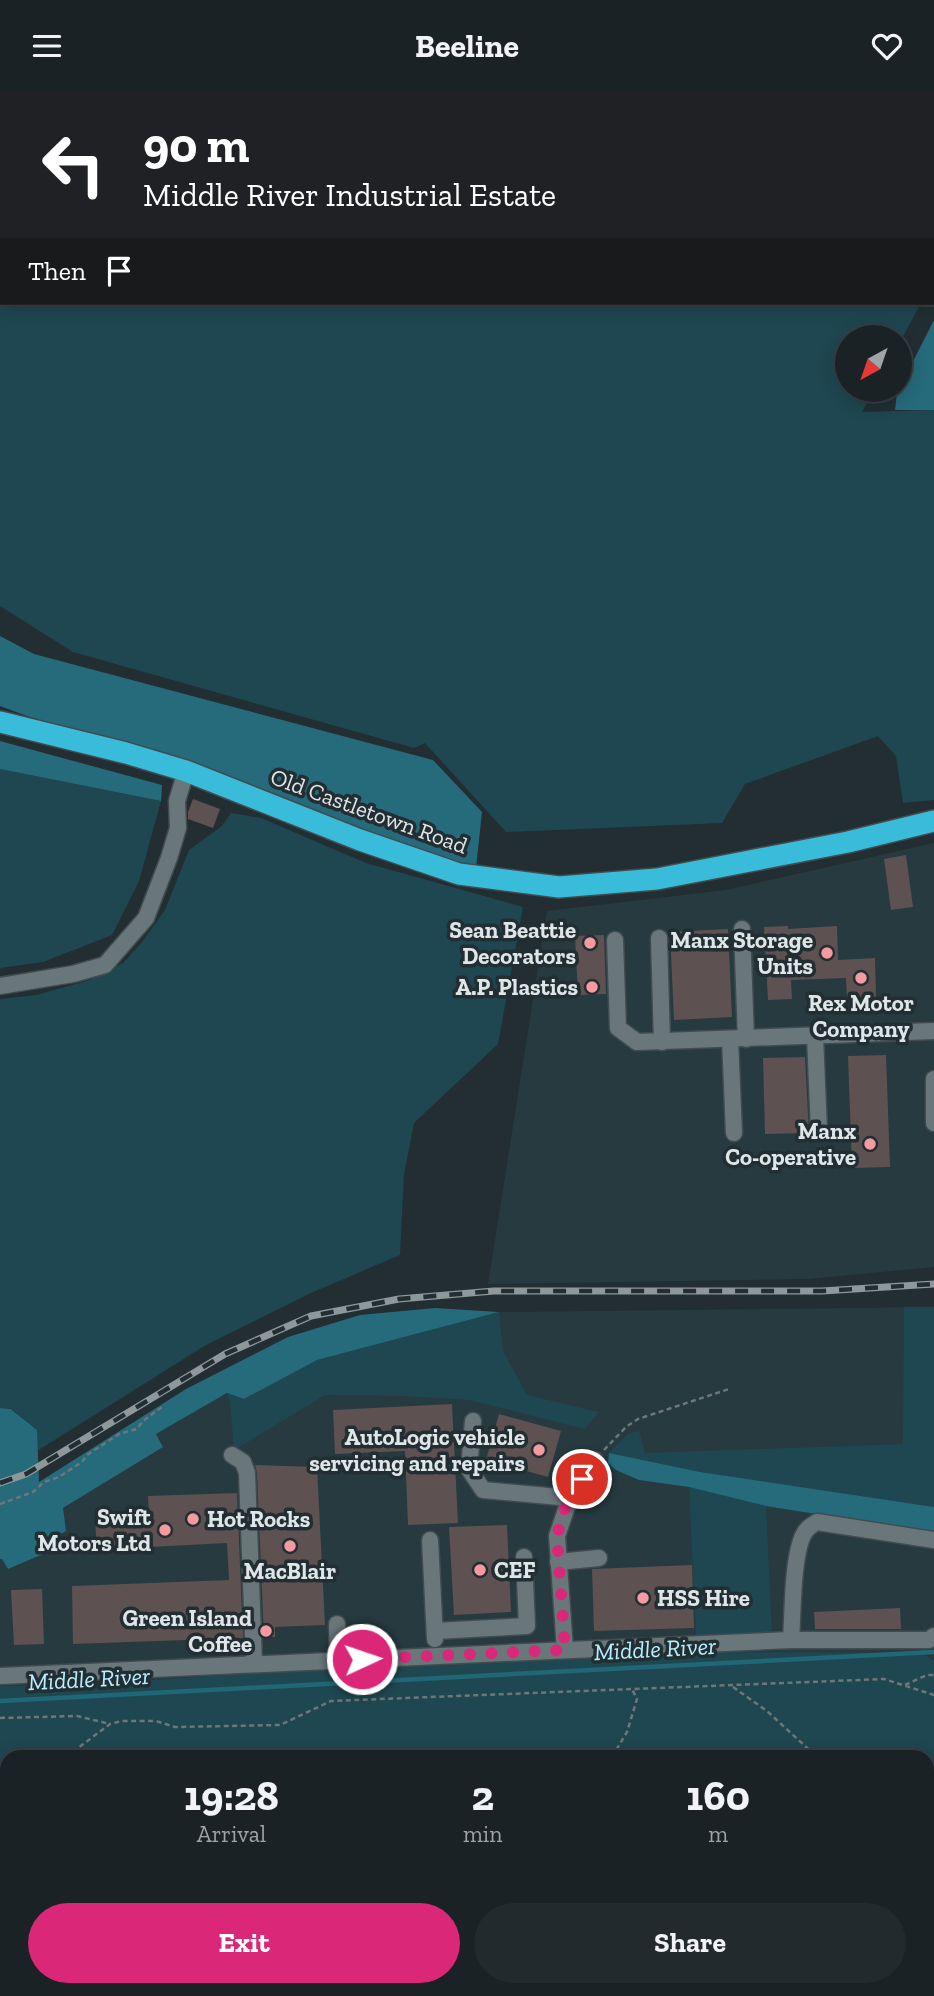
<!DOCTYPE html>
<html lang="en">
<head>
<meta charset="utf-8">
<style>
	:root { --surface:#1a2226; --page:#232a2e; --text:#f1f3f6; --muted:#9fa4a7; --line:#383f43; --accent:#db2777 }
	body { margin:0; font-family:"Zilla Slab",serif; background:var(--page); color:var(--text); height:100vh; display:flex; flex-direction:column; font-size:26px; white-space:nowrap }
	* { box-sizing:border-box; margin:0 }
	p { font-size:23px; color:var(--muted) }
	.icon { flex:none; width:38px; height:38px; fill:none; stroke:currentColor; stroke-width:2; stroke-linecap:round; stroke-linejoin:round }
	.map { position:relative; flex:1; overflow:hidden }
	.panel { position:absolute; left:0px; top:1659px; width:934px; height:247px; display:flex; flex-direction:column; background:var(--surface); border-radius:21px 21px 0 0; box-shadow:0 4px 18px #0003,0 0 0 2px var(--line) }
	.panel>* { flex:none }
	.banner { position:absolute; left:0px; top:0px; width:934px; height:214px; box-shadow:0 4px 18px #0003,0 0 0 2px var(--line); background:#202124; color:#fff; overflow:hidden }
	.needle { width:46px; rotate:220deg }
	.controls { position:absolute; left:835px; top:234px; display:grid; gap:14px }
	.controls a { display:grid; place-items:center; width:77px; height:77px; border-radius:50%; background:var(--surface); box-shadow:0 4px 18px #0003,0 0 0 2px var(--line); font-size:35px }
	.pin { position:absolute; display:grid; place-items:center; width:60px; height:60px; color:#fff; margin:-30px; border:4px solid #fff; border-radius:50%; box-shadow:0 2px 7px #0007 }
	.me { position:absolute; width:77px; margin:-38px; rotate:87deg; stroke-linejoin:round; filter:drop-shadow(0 0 5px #0008) }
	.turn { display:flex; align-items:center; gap:24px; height:147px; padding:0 28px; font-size:32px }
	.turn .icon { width:91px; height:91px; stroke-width:2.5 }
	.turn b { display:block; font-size:49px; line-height:60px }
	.then { display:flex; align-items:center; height:66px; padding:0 28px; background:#0003; gap:14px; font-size:26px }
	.eta { display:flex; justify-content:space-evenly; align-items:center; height:119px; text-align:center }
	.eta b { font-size:42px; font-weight:700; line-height:49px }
	.action { display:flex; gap:14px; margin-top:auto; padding:14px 28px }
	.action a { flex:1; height:80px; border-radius:42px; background:var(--accent); color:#fff; font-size:28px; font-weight:700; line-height:80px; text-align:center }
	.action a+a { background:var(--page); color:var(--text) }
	header { display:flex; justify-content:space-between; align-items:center; height:91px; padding:0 28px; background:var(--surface); font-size:32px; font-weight:700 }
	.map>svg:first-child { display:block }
</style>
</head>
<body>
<header><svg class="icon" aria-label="menu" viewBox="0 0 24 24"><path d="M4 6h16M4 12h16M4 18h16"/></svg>Beeline<svg class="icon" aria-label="heart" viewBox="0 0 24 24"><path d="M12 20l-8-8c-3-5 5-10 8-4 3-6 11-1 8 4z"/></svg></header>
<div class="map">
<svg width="934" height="1905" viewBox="0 0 934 1905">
	<rect width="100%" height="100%" fill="#222e32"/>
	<g fill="#263a3f">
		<polygon points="934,752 934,1176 809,1188 488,1193 547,820 726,799"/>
		<polygon points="934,1216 934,1570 923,1562 249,1582 110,1592 0,1595 0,1468 46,1451 63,1417 163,1355 156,1343 227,1302 317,1269 499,1221"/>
	</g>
	<g fill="#1f4751">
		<polygon points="0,0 934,0 933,190 933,2 2,2 2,212 921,212 900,251 900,247 847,247 847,299 874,299 862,321 934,319 934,709 903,712 896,665 878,645 745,693 722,732 506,741 425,652 414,657 73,561 0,515"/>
		<polygon points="0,678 161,710 139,790 112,844 43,871 0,877"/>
		<polygon points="231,722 261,727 366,772 523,816 498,953 414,1032 404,1083 400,1164 311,1202 206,1254 37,1360 37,1339 12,1318 0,1317 0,908 36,904 90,889 123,872 142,851 165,819 189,759 222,735"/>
		<polygon points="904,1216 934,1216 934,1416 700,1381 609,1362 629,1342 639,1340 645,1362 903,1353"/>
		<polygon points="499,1221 503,1260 527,1304 599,1321 585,1338 470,1309 404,1305 325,1304 234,1359 230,1311 227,1302 244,1308 317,1269"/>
		<polygon points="689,1396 766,1415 772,1542 696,1546"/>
		<polygon points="700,1561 923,1562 934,1570 934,1905 710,1905 694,1899 928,1899 928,1666 7,1666 7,1878 0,1876 0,1595 110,1592 249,1582"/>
		<path d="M61,1899H115C96,1905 81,1905 61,1899Z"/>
	</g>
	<g fill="#256b7b">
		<polygon points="934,229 934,319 895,319 897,302"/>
		<polygon points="0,545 34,563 433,669 482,721 476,777 379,750 206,678 27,625 0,615"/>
		<polygon points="0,650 162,694 161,710 0,678"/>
		<polygon points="435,1217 499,1221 317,1269 244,1308 227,1302 156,1343 163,1356 63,1417 66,1440 46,1451 48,1461 8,1478 2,1468 0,1468 0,1317 11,1318 37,1339 39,1391 186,1298 288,1246 360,1224"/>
		<polygon points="609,1362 700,1381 934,1416 934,1442 766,1415 689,1396 639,1389 616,1379 608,1372"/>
		<polygon points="934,1744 934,1802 928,1798 928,1752"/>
		<polygon points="115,1899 347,1899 285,1905 100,1905"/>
		<polygon points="372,1899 401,1899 402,1905 372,1905"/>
		<polygon points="648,1899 731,1899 747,1905 650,1905"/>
	</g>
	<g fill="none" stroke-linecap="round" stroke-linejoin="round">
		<polyline stroke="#206878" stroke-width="4.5" points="0,1610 934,1561"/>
	</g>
	<g fill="#5e5151">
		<polygon points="193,708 220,718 213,737 188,728 188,721"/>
		<polygon points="906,764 913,816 891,819 884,768"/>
		<polygon points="788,835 788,838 837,835 838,869 875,867 876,906 847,907 846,887 791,889 792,908 768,909 764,836"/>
		<polygon points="728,838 732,926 674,929 670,841"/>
		<polygon points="604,844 606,903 578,904 575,845"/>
		<polygon points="886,964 890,1076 852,1077 848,965"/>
		<polygon points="805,966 809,1042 765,1043 763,967"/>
		<polygon points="452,1313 458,1432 408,1434 405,1360 335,1363 333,1319"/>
		<polygon points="499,1323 561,1340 548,1386 486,1369"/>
		<polygon points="255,1374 317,1376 325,1534 275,1536 275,1546 264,1546 257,1382"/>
		<polygon points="237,1402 243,1547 73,1553 72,1495 229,1489 227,1452 151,1456 97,1462 95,1427 149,1424 148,1405"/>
		<polygon points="507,1434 511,1521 454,1524 449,1436"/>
		<polygon points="692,1474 694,1537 594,1540 592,1478"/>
		<polygon points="42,1498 44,1553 14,1554 11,1499"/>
		<polygon points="900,1517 901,1538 815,1538 814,1521"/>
	</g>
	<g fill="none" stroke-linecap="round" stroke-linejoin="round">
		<g stroke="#424c4f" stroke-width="19">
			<g id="minor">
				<polyline points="742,838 746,948"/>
				<polyline points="659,847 662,951"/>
				<polyline points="615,849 618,937 637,951 934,940"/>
				<polyline points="0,895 73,883 105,874 146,827 169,767 178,737 177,710 186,680"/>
				<polyline points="815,945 819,1040"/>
				<polyline points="730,948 734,1042"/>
				<polyline points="934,988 934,1032"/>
				<polyline points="473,1330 469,1378 483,1399 570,1407"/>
				<polyline points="232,1364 243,1371 247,1382 254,1572"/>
				<polyline points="430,1449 435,1548"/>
				<polyline points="558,1471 599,1467"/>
				<polyline points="337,1533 338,1569"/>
				<polyline points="435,1540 527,1535 524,1466"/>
				<path d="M791,1549C793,1523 792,1461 805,1441C808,1436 812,1434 817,1431L934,1449"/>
				<polyline points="565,1559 557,1445 570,1407 595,1369"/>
				<polyline points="0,1585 791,1549 929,1549 934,1545"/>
			</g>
		</g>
		<g stroke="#424c4f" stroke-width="24">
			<polyline id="highway" points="0,631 126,662 186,680 360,749 459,783 559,796 657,788 848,751 934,730"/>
		</g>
		<g stroke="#6d777a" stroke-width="2.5" stroke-dasharray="5 3.5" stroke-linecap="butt">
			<polyline points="604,1359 626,1336 638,1328 729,1298"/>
			<polyline points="0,1413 33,1401 44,1391 59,1386 82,1371 87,1364 119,1343 137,1338 143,1330 162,1316"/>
			<polyline points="905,1594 927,1584 934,1584"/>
			<polyline points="733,1596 767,1620 817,1666"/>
			<polyline points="0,1627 77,1625 110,1633"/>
			<polyline points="66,1666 110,1633 122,1630 156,1630 175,1636 280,1634 331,1610 884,1588 934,1604"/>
			<polyline points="612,1666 627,1641 637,1608 632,1598"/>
			<polyline points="928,1720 934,1720"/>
		</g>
		<use href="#minor" stroke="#69777b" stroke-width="16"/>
		<use href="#highway" stroke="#38bcd9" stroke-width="21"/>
		<g stroke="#8e989b" stroke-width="7">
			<polyline id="rail" points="0,1392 26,1383 225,1263 311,1225 399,1208 494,1200 822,1200 934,1193"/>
		</g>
		<use href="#rail" stroke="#222e32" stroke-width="4.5" stroke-dasharray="13" stroke-linecap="butt"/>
	</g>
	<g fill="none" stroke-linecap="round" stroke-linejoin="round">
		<polyline stroke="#db2777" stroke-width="12" stroke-dasharray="0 21.6" points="362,1568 565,1559 557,1445 564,1419 582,1388"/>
	</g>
	<g fill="#f49aa0" stroke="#222e32" stroke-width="2.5">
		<circle cx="590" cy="852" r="7"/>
		<circle cx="827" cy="862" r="7"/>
		<circle cx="861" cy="887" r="7"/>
		<circle cx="592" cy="896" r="7"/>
		<circle cx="870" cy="1053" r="7"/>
		<circle cx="539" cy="1359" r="7"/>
		<circle cx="193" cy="1428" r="7"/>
		<circle cx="165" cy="1439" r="7"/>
		<circle cx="290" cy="1455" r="7"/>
		<circle cx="480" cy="1479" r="7"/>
		<circle cx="643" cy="1507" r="7"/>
		<circle cx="266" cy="1540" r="7"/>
	</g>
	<g text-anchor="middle" stroke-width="7" stroke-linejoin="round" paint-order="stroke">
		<g font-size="23" fill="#dee6e8" stroke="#222e32">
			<text transform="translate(369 720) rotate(20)" y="8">Old Castletown Road</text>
		</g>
		<g font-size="23" font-weight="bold" fill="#dee6e8" stroke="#222e32" text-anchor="end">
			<text x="576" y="847">Sean Beattie<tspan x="576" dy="26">Decorators</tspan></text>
			<text x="813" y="857">Manx Storage<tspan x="813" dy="26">Units</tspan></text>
			<text x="578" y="904">A.P. Plastics</text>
			<text x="861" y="920" text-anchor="middle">Rex Motor<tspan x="861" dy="26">Company</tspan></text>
			<text x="856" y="1048">Manx<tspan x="856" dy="26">Co-operative</tspan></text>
			<text x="525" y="1354">AutoLogic vehicle<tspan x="525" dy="26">servicing and repairs</tspan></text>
			<text x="151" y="1434">Swift<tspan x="151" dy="26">Motors Ltd</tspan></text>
			<text x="207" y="1436" text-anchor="start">Hot Rocks</text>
			<text x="494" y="1487" text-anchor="start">CEF</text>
			<text x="290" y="1488" text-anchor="middle">MacBlair</text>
			<text x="657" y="1515" text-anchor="start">HSS Hire</text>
			<text x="252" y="1535">Green Island<tspan x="252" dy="26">Coffee</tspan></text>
		</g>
		<g font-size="24" font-style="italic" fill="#b6effd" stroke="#222e32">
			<text transform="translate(655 1558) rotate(-3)" y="8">Middle River</text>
			<text transform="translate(89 1588) rotate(-3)" y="8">Middle River</text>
		</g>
	</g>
</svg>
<div class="controls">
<a><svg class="needle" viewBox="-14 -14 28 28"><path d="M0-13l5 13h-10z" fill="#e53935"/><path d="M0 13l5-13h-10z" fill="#9fa4a7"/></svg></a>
</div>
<div class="pin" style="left:582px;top:1388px;background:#d93025"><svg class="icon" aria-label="arrive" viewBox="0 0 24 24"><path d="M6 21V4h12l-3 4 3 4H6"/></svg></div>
<svg class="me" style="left:362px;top:1568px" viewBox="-20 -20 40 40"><circle r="17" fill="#db2777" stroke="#fff" stroke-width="3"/><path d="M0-11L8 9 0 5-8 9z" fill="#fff"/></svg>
<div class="banner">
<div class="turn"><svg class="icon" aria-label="left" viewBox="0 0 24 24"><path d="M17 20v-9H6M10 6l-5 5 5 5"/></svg><div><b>90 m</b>Middle River Industrial Estate</div></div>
<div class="then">Then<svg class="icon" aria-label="arrive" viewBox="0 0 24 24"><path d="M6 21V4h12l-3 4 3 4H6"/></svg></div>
</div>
<section class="panel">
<div class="eta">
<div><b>19:28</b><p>Arrival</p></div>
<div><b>2</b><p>min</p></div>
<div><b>160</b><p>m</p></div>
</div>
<div class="action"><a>Exit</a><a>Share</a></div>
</section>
</div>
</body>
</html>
